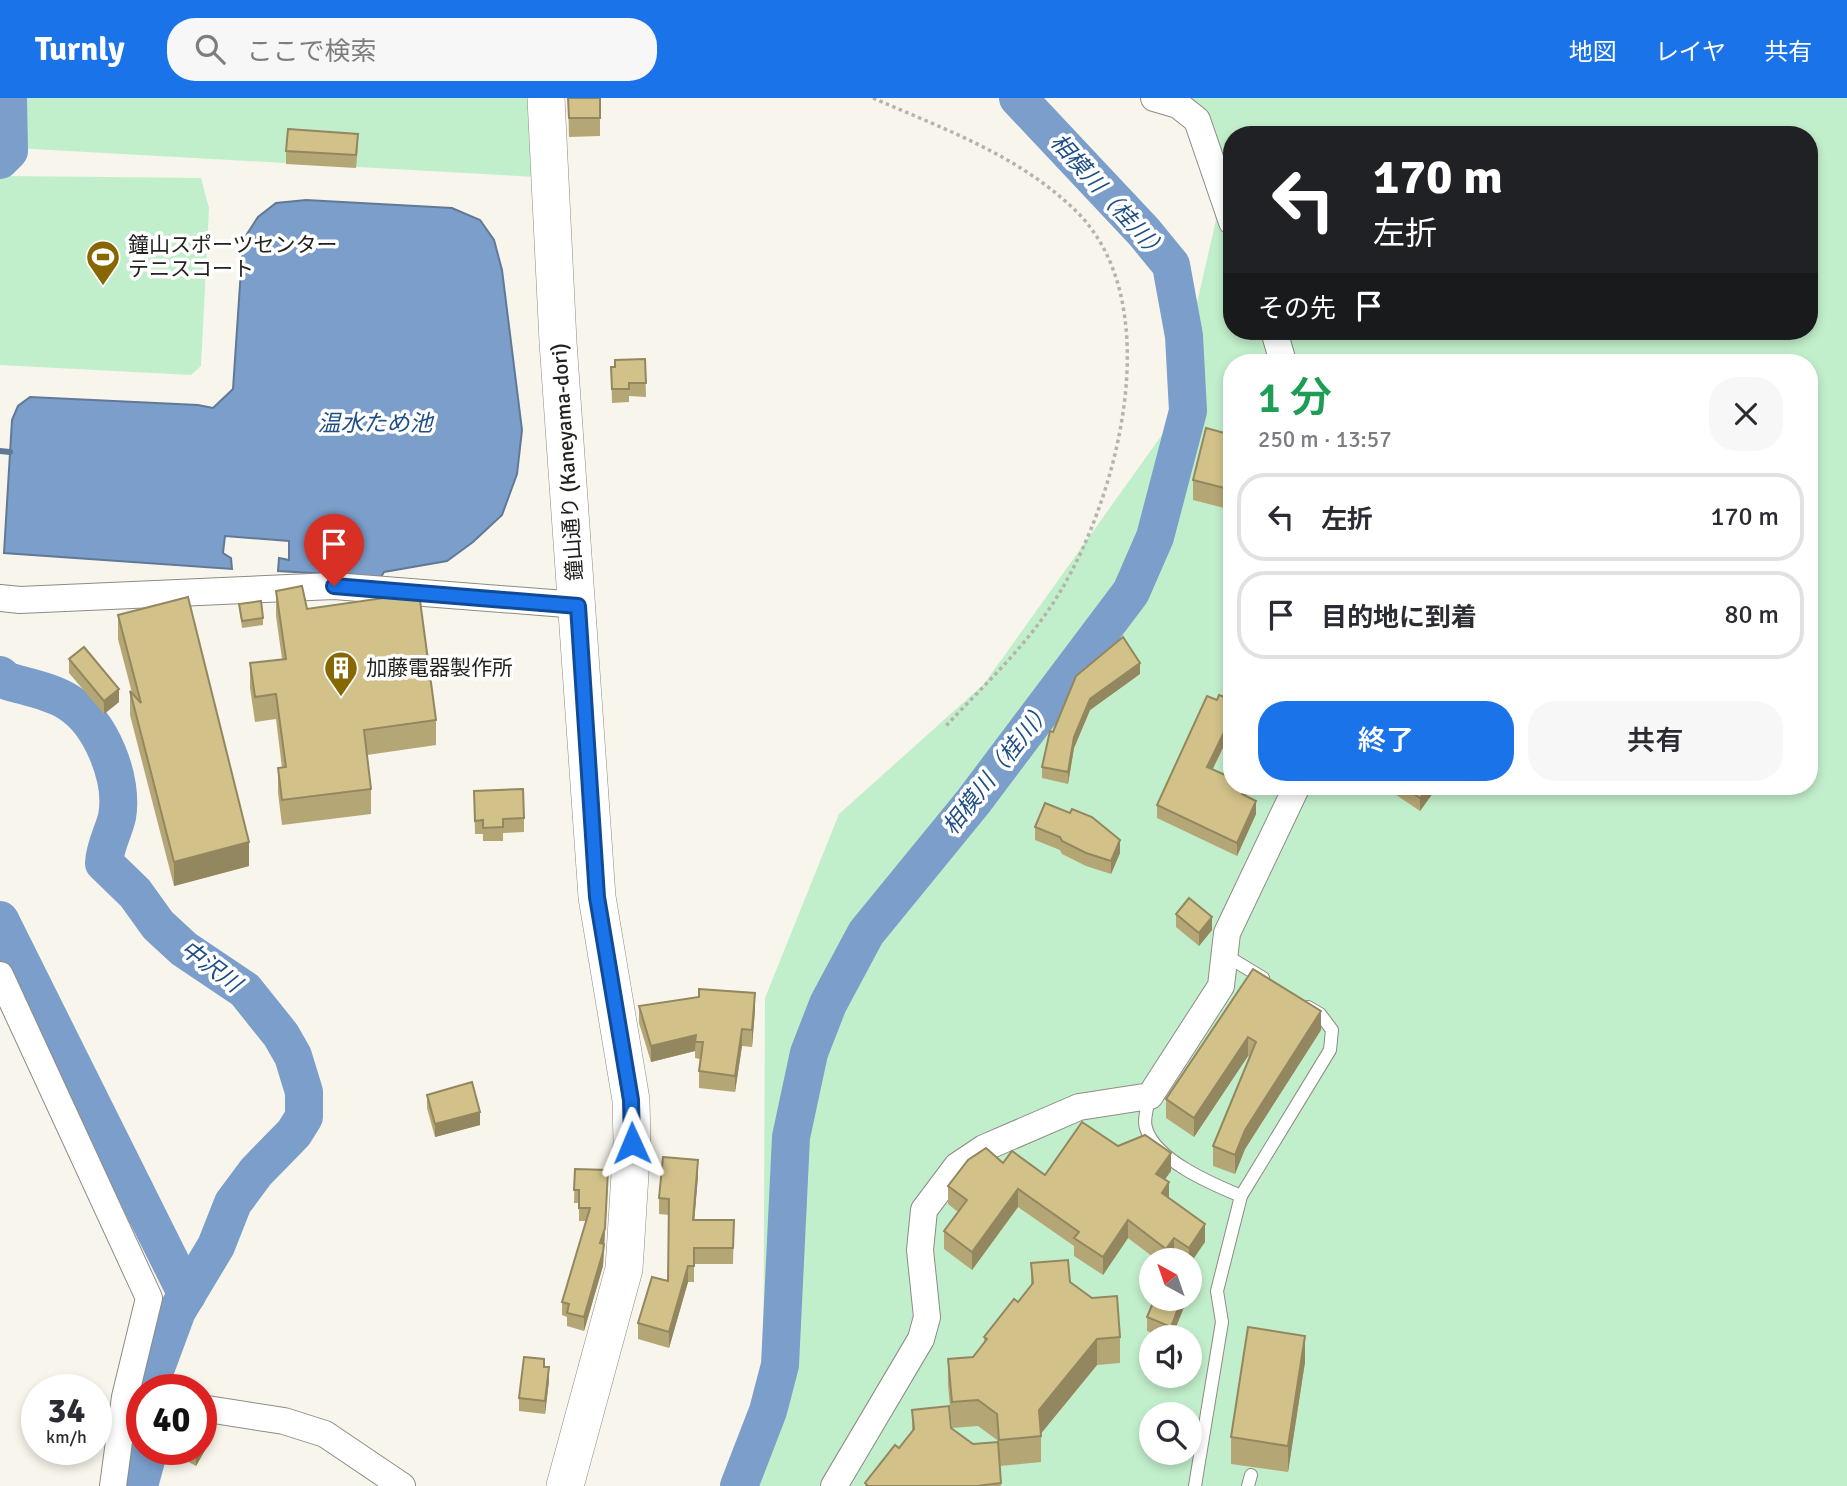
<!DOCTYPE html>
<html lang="ja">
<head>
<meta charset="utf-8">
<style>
	:root { --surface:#fff; --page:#f7f7f7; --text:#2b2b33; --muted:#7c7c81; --line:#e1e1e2; --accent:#1a73e8 }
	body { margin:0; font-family:Signika,"Noto Sans JP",sans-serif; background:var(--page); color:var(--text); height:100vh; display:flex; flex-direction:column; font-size:26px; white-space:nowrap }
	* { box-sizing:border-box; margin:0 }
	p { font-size:23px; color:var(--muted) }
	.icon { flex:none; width:38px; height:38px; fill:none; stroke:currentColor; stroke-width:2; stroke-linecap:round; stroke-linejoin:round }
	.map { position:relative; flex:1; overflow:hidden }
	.panel { position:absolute; left:1223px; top:256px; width:595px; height:441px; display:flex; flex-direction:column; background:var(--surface); border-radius:28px; box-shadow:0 4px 10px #0003 }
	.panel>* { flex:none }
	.top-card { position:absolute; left:1223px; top:28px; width:595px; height:214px; border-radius:28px; box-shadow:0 4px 10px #0003; background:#202124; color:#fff; overflow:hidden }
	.needle { width:46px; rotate:320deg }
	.buttons { position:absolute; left:1139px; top:1150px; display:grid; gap:14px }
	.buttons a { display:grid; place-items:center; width:63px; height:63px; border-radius:50%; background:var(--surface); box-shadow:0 4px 10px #0003; font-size:35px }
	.speed { position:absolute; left:21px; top:1276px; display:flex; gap:14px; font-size:35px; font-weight:700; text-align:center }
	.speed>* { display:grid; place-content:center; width:91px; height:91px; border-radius:50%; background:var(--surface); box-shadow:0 4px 10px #0003; line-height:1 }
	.speed small { font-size:18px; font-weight:400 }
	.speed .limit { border:10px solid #d22; background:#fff; color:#111 }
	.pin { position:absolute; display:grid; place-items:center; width:60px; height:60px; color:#fff; margin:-72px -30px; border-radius:50% 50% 50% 0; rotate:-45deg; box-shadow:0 0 7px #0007 }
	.pin .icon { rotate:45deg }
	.me { position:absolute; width:77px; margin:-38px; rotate:359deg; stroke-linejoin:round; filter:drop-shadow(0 0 5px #0008) }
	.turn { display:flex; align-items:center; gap:24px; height:147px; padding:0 35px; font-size:32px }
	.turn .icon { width:91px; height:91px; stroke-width:2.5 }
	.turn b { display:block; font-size:49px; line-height:60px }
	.then { display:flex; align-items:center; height:66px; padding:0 35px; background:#0003; gap:14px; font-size:26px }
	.round { display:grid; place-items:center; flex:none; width:74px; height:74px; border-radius:28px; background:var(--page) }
	.overview { display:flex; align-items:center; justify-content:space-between; height:119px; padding:0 35px }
	h1 { font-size:42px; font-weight:600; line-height:52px; color:#1e9e55 }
	.action { display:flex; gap:14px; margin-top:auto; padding:14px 35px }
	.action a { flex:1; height:80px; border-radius:28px; background:var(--accent); color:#fff; font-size:28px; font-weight:600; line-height:80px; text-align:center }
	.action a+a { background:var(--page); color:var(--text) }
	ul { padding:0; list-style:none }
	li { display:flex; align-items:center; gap:21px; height:88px; margin:0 14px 10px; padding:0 21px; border:4px solid var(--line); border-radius:28px }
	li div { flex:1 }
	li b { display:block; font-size:26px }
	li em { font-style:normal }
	header { display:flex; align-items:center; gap:42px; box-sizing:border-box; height:98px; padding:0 35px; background:var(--accent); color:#fff }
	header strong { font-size:33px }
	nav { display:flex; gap:38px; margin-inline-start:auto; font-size:24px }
	.search { width:490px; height:63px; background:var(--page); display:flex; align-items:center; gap:18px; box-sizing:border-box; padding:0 24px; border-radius:28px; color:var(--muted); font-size:26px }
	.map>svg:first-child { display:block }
</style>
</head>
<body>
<header>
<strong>Turnly</strong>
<div class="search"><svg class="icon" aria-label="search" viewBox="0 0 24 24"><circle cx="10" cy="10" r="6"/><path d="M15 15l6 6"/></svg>ここで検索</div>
<nav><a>地図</a><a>レイヤ</a><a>共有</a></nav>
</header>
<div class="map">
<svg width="1847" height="1388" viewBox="0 0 1847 1388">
	<rect width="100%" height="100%" fill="#f8f5ec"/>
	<g fill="#c2efcb" fill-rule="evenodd">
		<polygon points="14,0 531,0 537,79 15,50"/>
		<path d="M1185,0H1847V1388H746L763,1337L765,900L839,716L984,586L1169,327L1216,122ZM1232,37H1810V233H1232ZM1232,264H1810V688H1232ZM1152,1162H1190V1200H1152ZM1152,1239H1190V1278H1152ZM1152,1316H1190V1354H1152Z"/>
		<polygon points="0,71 8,78 201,80 209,110 201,268 191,277 0,267"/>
	</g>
	<polygon fill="#7b9eca" stroke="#617996" stroke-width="2" points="306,102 452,110 480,122 494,142 502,172 522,332 517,376 502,417 473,444 447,463 384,474 381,479 278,473 279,460 289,462 289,443 225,438 223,455 231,460 232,471 4,455 12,322 18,308 30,299 198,307 213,310 233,291 243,142 258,119 276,105"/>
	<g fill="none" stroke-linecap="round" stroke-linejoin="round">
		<polyline stroke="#617996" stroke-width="6" points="0,353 10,354"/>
		<g stroke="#7b9eca" stroke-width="38">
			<polyline points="0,62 9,53 8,0"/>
			<path d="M0,577L7,583C27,589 51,593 68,604C101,624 124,681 117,719C113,735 105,748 104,765L135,795L158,827L184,851L245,892L281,937L293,958L304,994V1019L294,1035L256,1074L233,1105L216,1148L177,1213L150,1286"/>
			<polyline points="0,822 187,1197"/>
			<polyline points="139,1388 149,1351"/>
			<polyline points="739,1388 768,1313 780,1267 791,1039 809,955 828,906 866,835 973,704 1131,494 1155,439 1188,313 1184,238 1171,167 1144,134 1018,0"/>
		</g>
		<g stroke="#8e8b83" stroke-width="14">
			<g id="lane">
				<polyline points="1225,857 1263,880"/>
				<path d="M1150,998C1148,1007 1143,1021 1146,1030C1155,1062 1212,1086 1241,1098"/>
				<polyline points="1195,1388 1222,1224 1217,1193 1241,1098 1330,952 1332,932 1320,916 1308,909"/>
				<polyline points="1248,1388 1251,1377"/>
			</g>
		</g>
		<g stroke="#8e8b83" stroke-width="28">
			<g id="street">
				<polyline points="1154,0 1178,7 1197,22 1232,124"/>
				<polyline points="1274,233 1283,264"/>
				<polyline points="0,500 20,502 334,488 578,507"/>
				<polyline points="0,877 149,1200 125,1299 113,1388"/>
				<polyline points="201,1310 284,1323 325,1336 402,1388"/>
				<polyline points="834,1388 921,1241 927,1219 920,1152 924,1112 957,1068 984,1050 1079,1009 1150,998 1221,888 1227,835 1297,688"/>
			</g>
		</g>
		<g stroke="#8e8b83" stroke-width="38">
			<polyline id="secondary" points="546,0 558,244 597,799 631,1002 632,1045 624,1171 565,1388"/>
		</g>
		<path stroke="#b5b3ab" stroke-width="3.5" stroke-dasharray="3.5 3.5" stroke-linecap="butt" d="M873,0C944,31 1018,57 1075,112C1169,203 1119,396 1060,494C1030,545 984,587 944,630"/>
		<use href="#lane" stroke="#fff" stroke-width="12"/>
		<use href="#street" stroke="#fff" stroke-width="26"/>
		<use href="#secondary" stroke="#fff" stroke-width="37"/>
	</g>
	<g fill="#b5a676">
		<polygon points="568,0 600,0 600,38 569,39"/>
		<polygon points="358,49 356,70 286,66 286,53"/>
		<polygon points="645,261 646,299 629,298 629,304 612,305 611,269"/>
		<polygon points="1232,337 1232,412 1193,402 1193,382"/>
		<polygon points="276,493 307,511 436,622 436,647 367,657 371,691 371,716 282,727 278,695 278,670 282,670 276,621 255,624 250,590 250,565 282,561 276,518"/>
		<polygon points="239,506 263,520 263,527 242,530"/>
		<polygon points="118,517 249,768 174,788 130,617 130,593 132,595 118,541"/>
		<polygon points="69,561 119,604 104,616 69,575"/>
		<polygon points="1140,576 1090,612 1074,650 1068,686 1042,680 1042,669 1053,634"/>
		<polygon points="1232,631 1213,671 1246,698 1256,716 1237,758 1157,720 1157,707"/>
		<polygon points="1383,688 1438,688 1420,713"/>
		<polygon points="474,693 524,720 524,734 503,735 503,743 483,743 483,736 475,736"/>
		<polygon points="1035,729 1120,755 1111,776 1086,768 1062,756 1060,752 1035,742"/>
		<polygon points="1176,816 1212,832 1199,848 1176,829"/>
		<polygon points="1253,871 1321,932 1245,1051 1235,1076 1213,1068 1213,1048 1250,960 1248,958 1194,1039 1166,1020 1166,1001"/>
		<polygon points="639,908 755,912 752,949 742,948 735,994 699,990 699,973 700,961 695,960 695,953 651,964 639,925"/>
		<polygon points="427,997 480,1027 435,1039 427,1010"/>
		<polygon points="1118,1048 1171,1073 1164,1082 1169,1100 1205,1144 1190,1162 1179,1162 1174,1158 1171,1162 1157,1162 1128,1140 1103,1177 1074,1158 1074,1148 1018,1109 972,1172 944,1151 944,1133 958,1114 948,1106 948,1088 1003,1065 1045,1077"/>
		<polygon points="575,1071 608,1085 603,1168 584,1233 567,1228 567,1219 562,1217 562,1204 586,1123 579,1123 579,1105 574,1105"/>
		<polygon points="698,1078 694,1122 734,1122 733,1166 694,1166 694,1184 688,1184 669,1250 638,1241 638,1225 668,1183 669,1117 659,1116 659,1100"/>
		<polygon points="1031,1165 1070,1184 1120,1239 1120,1265 1097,1267 1041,1335 1041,1364 1000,1368 1001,1388 865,1388 865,1385 899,1350 912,1334 912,1312 951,1330 973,1346 997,1344 997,1342 978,1328 952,1330 948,1287 948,1261 973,1259 984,1246 984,1239 1018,1204 1031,1187"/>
		<polygon points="1184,1200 1184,1209 1172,1239 1163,1239 1147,1233 1147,1219"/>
		<polygon points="1305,1264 1288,1374 1231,1366 1231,1339"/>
		<polygon points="549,1283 545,1316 519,1313 519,1300"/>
		<polygon points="203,1331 208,1347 196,1368 167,1352 201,1351"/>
	</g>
	<g fill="#938760">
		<polygon points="1140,565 1140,576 1090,612 1074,650 1068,686 1068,674 1074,639 1090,601"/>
		<polygon points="119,591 119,604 104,616 104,603"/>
		<polygon points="1232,618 1232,631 1207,682 1207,669"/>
		<polygon points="1246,688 1246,700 1242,696"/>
		<polygon points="1429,688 1438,688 1420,713 1420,700"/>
		<polygon points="1256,703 1256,716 1237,758 1237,745"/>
		<polygon points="1120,742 1120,755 1111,776 1111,763"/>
		<polygon points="249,744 249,768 174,788 174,764"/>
		<polygon points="1212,819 1212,832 1199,848 1199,835"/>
		<polygon points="755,895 755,912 752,949 752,932"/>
		<polygon points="1321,913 1321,932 1245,1051 1235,1076 1235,1057 1245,1032"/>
		<polygon points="742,931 742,948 735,994 735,978"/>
		<polygon points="696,937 695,953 651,964 651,948"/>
		<polygon points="1248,939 1248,958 1194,1039 1194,1020"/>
		<polygon points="480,1014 480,1027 435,1039 435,1026"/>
		<polygon points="1171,1055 1171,1073 1156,1094 1156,1076"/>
		<polygon points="698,1062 698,1078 693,1138 693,1122"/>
		<polygon points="608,1072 603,1168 584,1233 584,1219 600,1145"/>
		<polygon points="1169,1084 1169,1102 1162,1095"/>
		<polygon points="1018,1091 1018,1109 972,1172 972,1154"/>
		<polygon points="1128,1122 1128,1140 1103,1177 1103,1159"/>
		<polygon points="1205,1126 1205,1144 1190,1166 1190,1162 1189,1162 1189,1150"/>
		<polygon points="1174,1140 1174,1158 1171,1162 1166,1162 1166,1151"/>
		<polygon points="688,1168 688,1184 669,1250 669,1234"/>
		<polygon points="1182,1200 1184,1200 1184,1209 1172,1239 1171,1239 1171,1229"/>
		<polygon points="1305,1238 1305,1264 1288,1374 1288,1348"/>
		<polygon points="1097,1241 1097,1267 1039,1338 1039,1312"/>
		<polygon points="549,1269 549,1283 545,1316 545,1303"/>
		<polygon points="208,1334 208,1347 196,1368 196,1354 198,1351 201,1351 201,1346"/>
	</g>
	<g fill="#d2c189" stroke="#938760" stroke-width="2">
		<polygon points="568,0 600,0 600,20 569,20"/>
		<polygon points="288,31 358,36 356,57 286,53"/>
		<polygon points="645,261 646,285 629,285 629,291 612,291 611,269 615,269 615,262"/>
		<polygon points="1206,330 1232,337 1232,392 1193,382"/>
		<polygon points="302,488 307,511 419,495 436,622 364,632 371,691 282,702 278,670 286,669 276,596 255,599 250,565 286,561 276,493"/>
		<polygon points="188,499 249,744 174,764 130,593 141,605 118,517"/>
		<polygon points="261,503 263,520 242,523 239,506"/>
		<polygon points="1123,539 1140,565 1090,601 1074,639 1068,674 1042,669 1050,633 1053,634 1076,578"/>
		<polygon points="84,549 119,591 104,603 69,561"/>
		<polygon points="1219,597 1232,602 1232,618 1207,669 1232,680 1232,688 1246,688 1242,696 1256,703 1237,745 1157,707 1207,598 1217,602"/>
		<polygon points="1402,688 1429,688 1420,700"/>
		<polygon points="523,691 524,720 503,721 503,729 483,730 483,722 475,723 474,693"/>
		<polygon points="1045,705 1070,715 1072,711 1092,719 1120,742 1111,763 1086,755 1062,743 1060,739 1035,729"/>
		<polygon points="1189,800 1212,819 1199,835 1176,816"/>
		<polygon points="1253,871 1321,913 1245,1032 1235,1057 1213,1048 1256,944 1248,939 1194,1020 1166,1001"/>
		<polygon points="699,891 755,895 752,932 742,931 735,978 699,973 703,944 695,944 696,937 651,948 639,908 699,899"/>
		<polygon points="472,984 480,1014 435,1026 427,997"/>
		<polygon points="1082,1024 1118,1048 1145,1037 1171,1055 1156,1076 1169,1084 1162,1095 1205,1126 1189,1150 1174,1140 1166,1151 1128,1122 1103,1159 1074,1140 1079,1134 1018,1091 972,1154 944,1133 967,1102 948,1088 968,1062 986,1050 1003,1065 1012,1053 1045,1077"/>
		<polygon points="663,1059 698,1062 693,1122 734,1122 733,1150 694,1150 694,1168 688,1168 669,1234 638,1225 652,1179 668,1183 669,1101 659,1100"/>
		<polygon points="575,1071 608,1072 605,1130 600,1145 604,1146 603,1154 584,1219 567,1215 569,1206 562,1204 590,1110 579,1110 579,1092 574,1092"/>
		<polygon points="1068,1162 1070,1184 1092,1200 1117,1198 1120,1239 1097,1241 1039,1312 1041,1338 999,1342 997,1316 978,1302 952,1304 948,1261 973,1259 987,1241 984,1239 1014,1201 1018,1204 1033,1185 1031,1165"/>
		<polygon points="1155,1200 1182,1200 1171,1229 1147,1219"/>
		<polygon points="1248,1229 1305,1238 1288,1348 1231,1339"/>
		<polygon points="524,1259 544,1261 544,1269 549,1269 545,1303 519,1300"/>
		<polygon points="949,1308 951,1330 973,1346 998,1344 1001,1385 977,1388 868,1388 865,1385 895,1347 899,1350 914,1331 912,1312"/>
		<polygon points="201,1331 208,1334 201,1346"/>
	</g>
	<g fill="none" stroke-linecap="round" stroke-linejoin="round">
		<g stroke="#114b97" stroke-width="18">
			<polyline id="route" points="334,488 578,508 597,799 631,1002 632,1045"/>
		</g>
		<use href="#route" stroke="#1a73e8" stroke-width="12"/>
	</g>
	<defs>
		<g id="stadium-pin" transform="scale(1.75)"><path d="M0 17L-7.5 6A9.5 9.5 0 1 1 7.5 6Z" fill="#866701" stroke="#fff"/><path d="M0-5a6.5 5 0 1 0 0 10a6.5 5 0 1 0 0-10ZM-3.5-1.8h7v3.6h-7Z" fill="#fff"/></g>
		<g id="building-pin" transform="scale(1.75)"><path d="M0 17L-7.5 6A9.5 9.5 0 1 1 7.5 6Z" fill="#866701" stroke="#fff"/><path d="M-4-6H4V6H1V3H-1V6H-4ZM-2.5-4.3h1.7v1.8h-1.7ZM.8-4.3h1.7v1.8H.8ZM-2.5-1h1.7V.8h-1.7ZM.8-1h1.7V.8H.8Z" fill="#fff"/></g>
	</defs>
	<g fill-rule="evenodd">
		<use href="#stadium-pin" x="103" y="159"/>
		<use href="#building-pin" x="341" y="570"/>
	</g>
	<g text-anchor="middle" stroke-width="7" stroke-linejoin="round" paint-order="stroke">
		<g font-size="21" fill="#23221e" stroke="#fff" text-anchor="start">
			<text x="128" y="154">鐘山スポーツセンター<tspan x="128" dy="24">テニスコート</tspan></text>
			<text x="366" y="577">加藤電器製作所</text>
		</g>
		<g font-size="21" fill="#23221e" stroke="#fff">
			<text transform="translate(567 364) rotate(-94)" y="7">鐘山通り (Kaneyama-dori)</text>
		</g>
		<g font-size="23" font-style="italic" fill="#1f4f86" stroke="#fff">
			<text transform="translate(1109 99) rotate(48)" y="8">相模川（桂川）</text>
			<text x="375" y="333">温水ため池</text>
			<text transform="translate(997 670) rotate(-52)" y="8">相模川（桂川）</text>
			<text transform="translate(211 868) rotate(37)" y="8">中沢川</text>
		</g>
	</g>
</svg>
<div class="buttons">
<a><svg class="needle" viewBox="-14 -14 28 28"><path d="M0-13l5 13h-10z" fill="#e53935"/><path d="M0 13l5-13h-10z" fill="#7c7c81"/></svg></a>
<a><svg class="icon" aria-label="sound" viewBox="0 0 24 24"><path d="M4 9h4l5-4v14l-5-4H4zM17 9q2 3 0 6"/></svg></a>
<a><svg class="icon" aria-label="search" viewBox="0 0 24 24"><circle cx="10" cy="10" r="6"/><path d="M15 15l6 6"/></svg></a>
</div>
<div class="speed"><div>34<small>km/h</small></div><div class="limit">40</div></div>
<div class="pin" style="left:334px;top:488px;background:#d93025"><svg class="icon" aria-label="arrive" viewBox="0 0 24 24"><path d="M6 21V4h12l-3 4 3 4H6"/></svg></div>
<svg class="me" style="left:632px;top:1045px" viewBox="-20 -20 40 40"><path d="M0-17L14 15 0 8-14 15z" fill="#1a73e8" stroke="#fff" stroke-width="4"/></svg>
<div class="top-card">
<div class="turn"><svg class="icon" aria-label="left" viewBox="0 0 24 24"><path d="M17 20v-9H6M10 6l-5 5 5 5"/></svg><div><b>170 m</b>左折</div></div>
<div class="then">その先<svg class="icon" aria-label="arrive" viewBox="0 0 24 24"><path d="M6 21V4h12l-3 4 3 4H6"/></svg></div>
</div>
<section class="panel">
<div class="overview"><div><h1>1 分</h1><p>250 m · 13:57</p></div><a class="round"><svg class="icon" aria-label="close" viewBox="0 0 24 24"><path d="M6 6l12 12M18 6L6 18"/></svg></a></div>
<ul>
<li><svg class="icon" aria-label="left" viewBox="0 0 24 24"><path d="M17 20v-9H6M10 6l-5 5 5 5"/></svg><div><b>左折</b></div><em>170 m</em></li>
<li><svg class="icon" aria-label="arrive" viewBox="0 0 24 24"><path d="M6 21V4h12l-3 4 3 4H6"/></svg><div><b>目的地に到着</b></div><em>80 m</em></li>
</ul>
<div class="action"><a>終了</a><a>共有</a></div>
</section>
</div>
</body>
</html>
